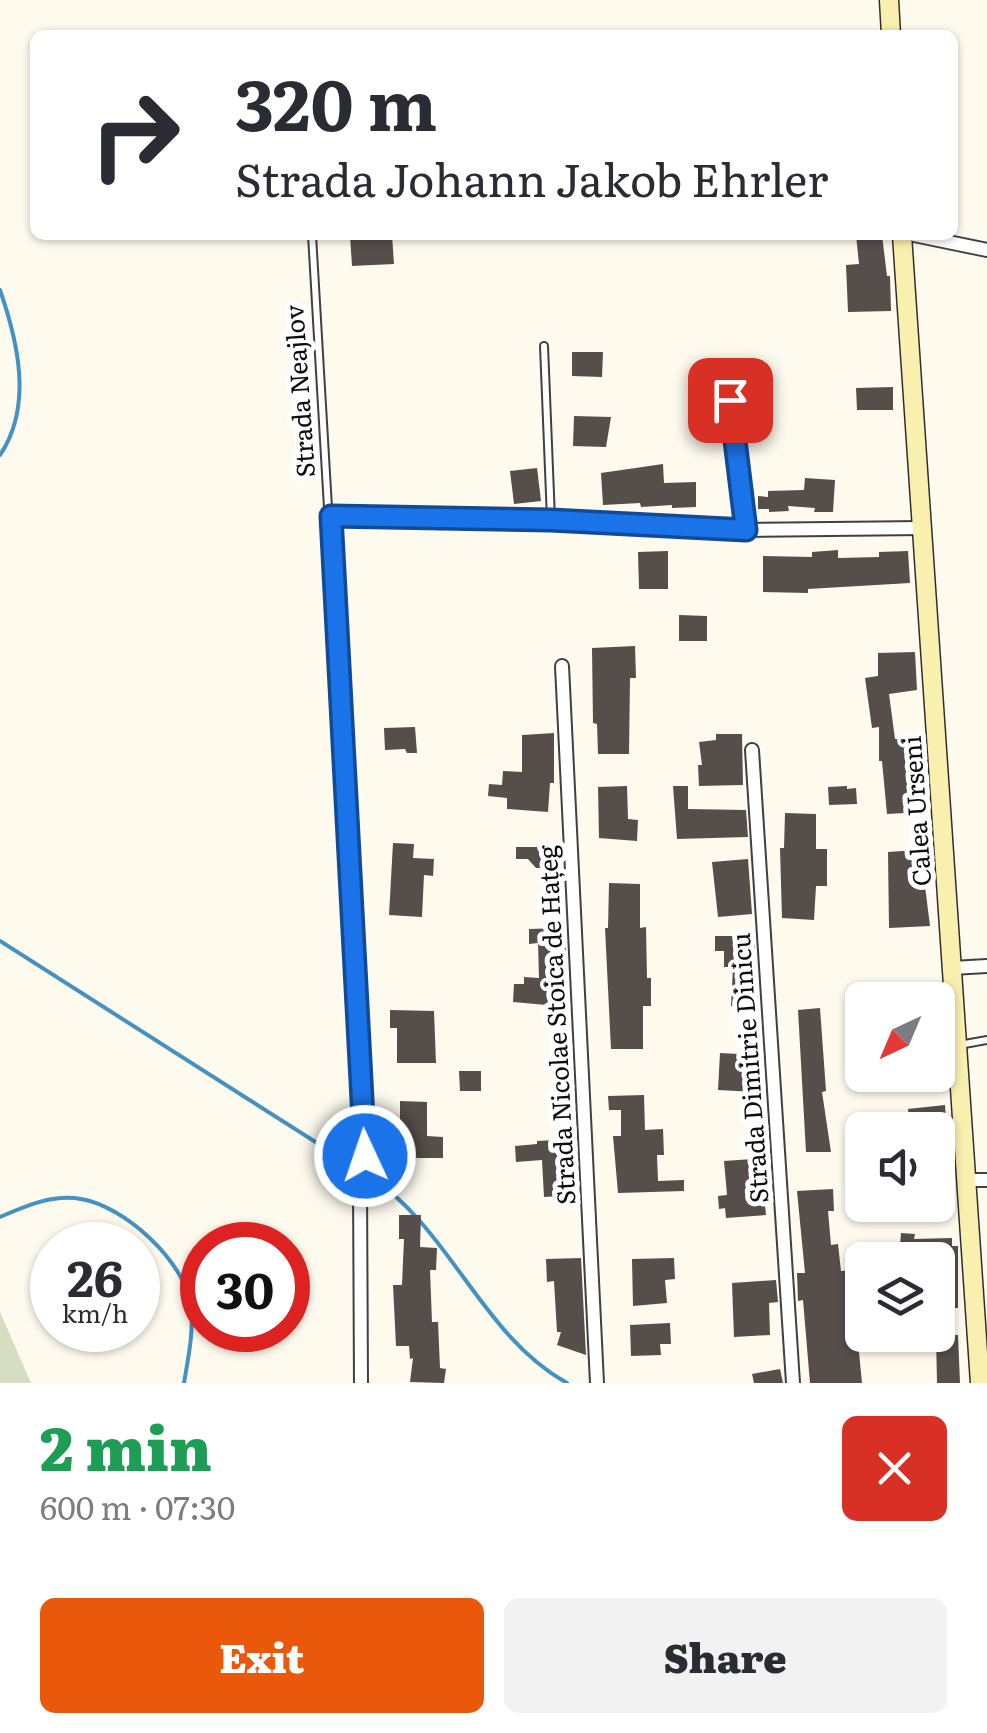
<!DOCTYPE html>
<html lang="en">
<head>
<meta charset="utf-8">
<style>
	:root { --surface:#fff; --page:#f2f2f3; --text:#2b2b33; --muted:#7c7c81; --accent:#ea580c }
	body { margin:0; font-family:Literata,serif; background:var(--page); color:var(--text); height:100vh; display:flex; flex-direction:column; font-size:38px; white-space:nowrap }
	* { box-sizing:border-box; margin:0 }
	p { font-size:32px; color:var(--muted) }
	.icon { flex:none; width:55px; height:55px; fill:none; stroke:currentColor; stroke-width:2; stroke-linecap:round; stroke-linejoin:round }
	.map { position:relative; height:1383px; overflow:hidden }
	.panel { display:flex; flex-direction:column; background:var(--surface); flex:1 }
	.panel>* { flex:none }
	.top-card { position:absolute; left:30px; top:30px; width:928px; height:210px; border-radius:15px; box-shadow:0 2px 8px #0004; background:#fff; color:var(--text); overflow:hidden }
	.needle { width:65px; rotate:224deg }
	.tools { position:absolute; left:845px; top:982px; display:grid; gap:20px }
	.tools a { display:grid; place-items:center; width:110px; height:110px; border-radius:15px; background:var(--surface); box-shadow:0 2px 8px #0004; font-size:50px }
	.speed { position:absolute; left:30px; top:1222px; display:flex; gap:20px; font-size:50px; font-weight:700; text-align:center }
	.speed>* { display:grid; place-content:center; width:130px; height:130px; border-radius:50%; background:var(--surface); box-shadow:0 2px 8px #0004; line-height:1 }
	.speed small { font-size:25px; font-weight:400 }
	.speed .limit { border:15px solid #d22; background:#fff; color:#111 }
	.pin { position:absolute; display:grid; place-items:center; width:85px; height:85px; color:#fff; margin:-42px; border-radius:20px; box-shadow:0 5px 15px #0006 }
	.me { position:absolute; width:110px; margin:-55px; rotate:357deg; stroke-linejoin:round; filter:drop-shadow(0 0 8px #0008) }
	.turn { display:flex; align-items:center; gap:35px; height:210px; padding:0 40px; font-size:45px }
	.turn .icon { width:130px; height:130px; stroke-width:2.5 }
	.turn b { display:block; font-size:70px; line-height:85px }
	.round { display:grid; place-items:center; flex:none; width:105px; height:105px; border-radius:15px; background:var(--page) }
	.headline { display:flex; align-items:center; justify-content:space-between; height:170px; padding:0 40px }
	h1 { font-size:60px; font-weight:800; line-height:75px; color:#1e9e55 }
	.cta { display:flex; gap:20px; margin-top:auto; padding:20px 40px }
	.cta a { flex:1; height:115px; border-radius:15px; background:var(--accent); color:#fff; font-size:40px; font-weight:800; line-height:115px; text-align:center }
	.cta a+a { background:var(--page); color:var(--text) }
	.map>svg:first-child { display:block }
</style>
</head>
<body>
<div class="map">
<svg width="987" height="1383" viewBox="0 0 987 1383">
	<rect width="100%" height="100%" fill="#fefaee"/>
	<polygon fill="#d5dec1" points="0,1312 31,1383 0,1383"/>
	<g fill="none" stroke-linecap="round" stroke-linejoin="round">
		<g stroke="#4392c3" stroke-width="4">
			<path d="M0,290C18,342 33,406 0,455"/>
			<polyline points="0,941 358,1169"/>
			<path d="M369,1176C450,1228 481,1335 567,1383"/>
			<path d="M0,1217C26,1206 52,1194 81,1199C124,1206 185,1261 191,1306C194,1331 188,1359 184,1383"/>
		</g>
	</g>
	<g fill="#554e4a">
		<polygon points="350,235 392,235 394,264 352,266"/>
		<polygon points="856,235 882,235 887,276 890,276 891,311 848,312 846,265 859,264"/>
		<polygon points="572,352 603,352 602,377 572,376"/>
		<polygon points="694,383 723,384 719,404 693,403"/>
		<polygon points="893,387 893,410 857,410 856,388"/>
		<polygon points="574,416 611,417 606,447 573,446"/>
		<polygon points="663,464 664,483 696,482 696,507 672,508 672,505 641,507 640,503 603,505 601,473"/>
		<polygon points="537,468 541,501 514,504 510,471"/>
		<polygon points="805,478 835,480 833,512 814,512 815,508 788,506 789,511 769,512 769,509 758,509 758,496 768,497 768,491 804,490"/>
		<polygon points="838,550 838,558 879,557 879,552 908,551 910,583 808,589 808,593 763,592 763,556 812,557 812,552"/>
		<polygon points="668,551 668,589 639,589 638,552"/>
		<polygon points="679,615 707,616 707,641 679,641"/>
		<polygon points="635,646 636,678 630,678 629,754 598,754 597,724 593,723 592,648"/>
		<polygon points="915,652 917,690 889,694 895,739 917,739 923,812 887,814 882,761 879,761 879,727 872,728 865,678 878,676 878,653"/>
		<polygon points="415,727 417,753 407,753 405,749 385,750 384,728"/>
		<polygon points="554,733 554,783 550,783 548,812 507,809 507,798 488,796 489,784 502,785 503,771 522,772 522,735"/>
		<polygon points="716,734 742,734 743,785 699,786 698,765 702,765 699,742 716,740"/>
		<polygon points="627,786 628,819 638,820 637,841 599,838 598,787"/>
		<polygon points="673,786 688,786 688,809 746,810 748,837 677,839"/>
		<polygon points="847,786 847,789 856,788 857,804 829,805 828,787"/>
		<polygon points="785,813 816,814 816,849 827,849 827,886 816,886 814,920 782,918 780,848 784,848"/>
		<polygon points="393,843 414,844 413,858 434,859 433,876 424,875 422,917 389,915"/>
		<polygon points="516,847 560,847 560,868 536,868 528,859 516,859"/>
		<polygon points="917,850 919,878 924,878 930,926 889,928 888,852"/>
		<polygon points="748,859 752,914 718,917 712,862"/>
		<polygon points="609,883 640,884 640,928 646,927 647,978 651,978 651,1006 643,1006 643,1049 611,1049 605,928 608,928"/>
		<polygon points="565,928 566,958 561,959 560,992 568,992 569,1007 513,1002 514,984 524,984 524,977 539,978 538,943 529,944 529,929"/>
		<polygon points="715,936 754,936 758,1008 731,1006 733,967 724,967 724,951 715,951"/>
		<polygon points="820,1008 826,1091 822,1092 831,1152 806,1152 798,1010"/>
		<polygon points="390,1010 434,1011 436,1063 397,1063 397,1028 390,1028"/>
		<polygon points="720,1053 757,1055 755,1092 718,1090"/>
		<polygon points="459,1071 481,1071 481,1091 460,1091"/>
		<polygon points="644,1095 645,1130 663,1129 664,1155 657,1155 658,1181 684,1180 684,1191 618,1193 613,1136 621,1136 621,1110 609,1110 608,1096"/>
		<polygon points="400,1101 427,1102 427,1136 443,1137 443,1158 407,1158 408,1128 400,1128"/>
		<polygon points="945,1105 948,1152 938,1153 938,1130 910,1130 908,1109"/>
		<polygon points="575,1139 578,1195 544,1197 542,1160 516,1162 515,1146 537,1144 537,1141"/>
		<polygon points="768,1158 770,1184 763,1185 766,1215 726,1218 725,1208 719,1209 718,1196 727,1195 724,1161"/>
		<polygon points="833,1189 834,1211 828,1211 831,1245 838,1244 841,1271 851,1270 862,1383 810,1383 803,1300 798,1301 797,1273 805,1273 797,1191"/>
		<polygon points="399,1215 421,1215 420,1247 437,1248 436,1270 430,1270 432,1322 438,1322 440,1368 446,1369 444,1383 410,1382 413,1358 410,1359 409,1346 396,1346 393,1285 402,1285 404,1239 399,1239"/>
		<polygon points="901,1233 915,1234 914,1239 952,1238 952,1246 958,1246 958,1308 942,1308 942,1300 938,1300 938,1260 906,1260 906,1245 900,1245"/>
		<polygon points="581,1258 586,1355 557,1345 561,1332 557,1332 554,1281 547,1282 546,1259"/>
		<polygon points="674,1258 675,1279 665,1280 667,1303 633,1306 632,1259"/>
		<polygon points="776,1280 778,1302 769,1303 770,1335 734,1337 732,1283"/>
		<polygon points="670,1323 671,1344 660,1344 661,1355 631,1356 630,1325"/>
		<polygon points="958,1335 960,1383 937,1383 936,1336"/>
		<polygon points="780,1369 783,1383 754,1383 752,1374"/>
	</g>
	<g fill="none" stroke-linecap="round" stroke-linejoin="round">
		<g stroke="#404040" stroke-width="10">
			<g id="lane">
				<polyline points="312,235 357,1002"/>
				<polyline points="544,346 551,519"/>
				<polyline points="959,1045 987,1040"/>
			</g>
		</g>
		<g stroke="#404040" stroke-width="16">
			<g id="street">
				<polyline points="914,235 987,250"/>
				<polyline points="729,400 746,530"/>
				<polyline points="331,516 551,520 746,530 922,528"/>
				<polyline points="562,666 597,1383"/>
				<polyline points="752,750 793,1383"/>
				<polyline points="952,968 987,966"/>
				<polyline points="357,1003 365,1156 360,1182 361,1383"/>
				<polyline points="966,1180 987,1180"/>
			</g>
		</g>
		<g stroke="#2f2f2f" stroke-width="21">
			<g id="secondary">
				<polyline points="889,0 891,35"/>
				<polyline points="902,235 980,1383"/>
			</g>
		</g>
		<use href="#lane" stroke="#fff" stroke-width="6"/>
		<use href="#street" stroke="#fff" stroke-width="12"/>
		<use href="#secondary" stroke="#f9efae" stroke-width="18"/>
	</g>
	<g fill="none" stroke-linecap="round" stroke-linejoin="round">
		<g stroke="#114b97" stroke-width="25">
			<polyline id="route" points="365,1156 331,516 551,520 746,530 730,400"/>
		</g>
		<use href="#route" stroke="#1a73e8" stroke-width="18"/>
	</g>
	<g text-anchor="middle" stroke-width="10" stroke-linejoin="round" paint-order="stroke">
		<g font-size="25" fill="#0d0d0d" stroke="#fff">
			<text transform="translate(300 391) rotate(-94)" y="9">Strada Neajlov</text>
			<text transform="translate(917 811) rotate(-94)" y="9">Calea Urseni</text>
			<text transform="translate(557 1025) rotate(-93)" y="9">Strada Nicolae Stoica de Hațeg</text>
			<text transform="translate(750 1068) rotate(-94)" y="9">Strada Dimitrie Dinicu</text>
		</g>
	</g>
</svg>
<div class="tools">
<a><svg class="needle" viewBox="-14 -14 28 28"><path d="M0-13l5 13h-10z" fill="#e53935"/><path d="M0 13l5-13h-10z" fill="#7c7c81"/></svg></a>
<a><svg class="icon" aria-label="sound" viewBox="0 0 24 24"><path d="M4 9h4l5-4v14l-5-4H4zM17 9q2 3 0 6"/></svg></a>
<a><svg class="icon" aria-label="layers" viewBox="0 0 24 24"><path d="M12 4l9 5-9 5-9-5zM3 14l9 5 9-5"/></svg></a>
</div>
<div class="speed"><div>26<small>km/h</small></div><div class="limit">30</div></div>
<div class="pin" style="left:730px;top:400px;background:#d93025"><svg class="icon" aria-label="arrive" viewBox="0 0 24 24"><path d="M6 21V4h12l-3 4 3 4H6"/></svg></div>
<svg class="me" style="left:365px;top:1156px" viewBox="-20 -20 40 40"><circle r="17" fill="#1a73e8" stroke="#fff" stroke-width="3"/><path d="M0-11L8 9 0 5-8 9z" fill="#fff"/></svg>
<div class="top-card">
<div class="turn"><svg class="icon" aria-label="right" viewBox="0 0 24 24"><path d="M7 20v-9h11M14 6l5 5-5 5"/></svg><div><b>320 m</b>Strada Johann Jakob Ehrler</div></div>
</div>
</div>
<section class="panel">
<div class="headline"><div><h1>2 min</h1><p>600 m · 07:30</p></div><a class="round" style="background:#d93025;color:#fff"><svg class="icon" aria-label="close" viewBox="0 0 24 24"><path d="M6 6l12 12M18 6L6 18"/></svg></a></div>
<div class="cta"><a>Exit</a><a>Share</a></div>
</section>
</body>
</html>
